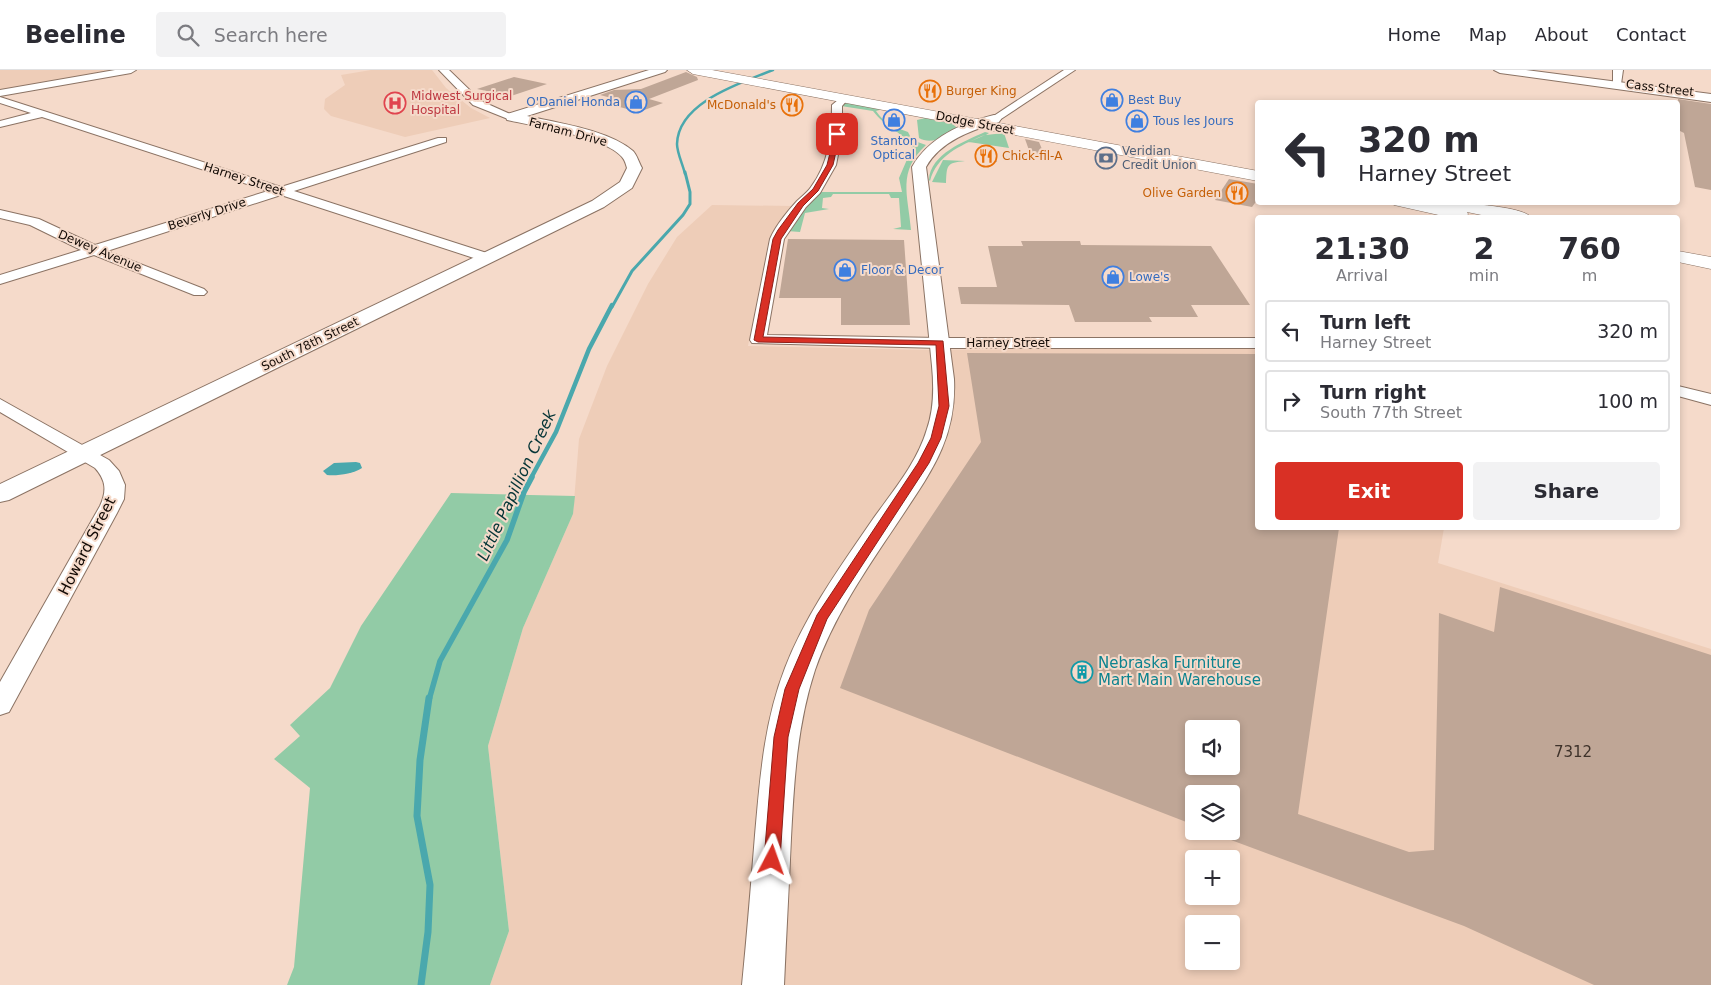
<!DOCTYPE html>
<html lang="en">
<head>
<meta charset="utf-8">
<style>
	:root { --surface:#fff; --page:#f2f2f3; --text:#2b2b33; --muted:#7c7c81; --line:#e1e1e2; --accent:#d93025 }
	body { margin:0; font-family:"DejaVu Sans",sans-serif; background:var(--page); color:var(--text); height:100vh; display:flex; flex-direction:column; font-size:19px; white-space:nowrap }
	* { box-sizing:border-box; margin:0 }
	p { font-size:16px; color:var(--muted) }
	.icon { flex:none; width:28px; height:28px; fill:none; stroke:currentColor; stroke-width:2; stroke-linecap:round; stroke-linejoin:round }
	.map { position:relative; flex:1; overflow:hidden }
	.details { position:absolute; left:1255px; top:145px; width:425px; height:315px; display:flex; flex-direction:column; background:var(--surface); border-radius:5px; box-shadow:0 2px 8px #0003 }
	.details>* { flex:none }
	.guide { position:absolute; left:1255px; top:30px; width:425px; height:105px; border-radius:5px; box-shadow:0 2px 8px #0003; background:#fff; color:var(--text); overflow:hidden }
	.fabs { position:absolute; left:1185px; top:650px; display:grid; gap:10px }
	.fabs a { display:grid; place-items:center; width:55px; height:55px; border-radius:5px; background:var(--surface); box-shadow:0 2px 8px #0003; font-size:25px }
	.pin { position:absolute; display:grid; place-items:center; width:42px; height:42px; color:#fff; margin:-21px; border-radius:10px; box-shadow:0 2px 8px #0006 }
	.me { position:absolute; width:55px; margin:-28px; rotate:4deg; stroke-linejoin:round; filter:drop-shadow(0 0 4px #0008) }
	.turn { display:flex; align-items:center; gap:18px; height:105px; padding:0 20px; font-size:22px }
	.turn .icon { width:65px; height:65px; stroke-width:2.5 }
	.turn b { display:block; font-size:35px; line-height:42px }
	.eta { display:flex; justify-content:space-evenly; align-items:center; height:85px; text-align:center }
	.eta b { font-size:30px; font-weight:700; line-height:35px }
	.cta { display:flex; gap:10px; margin-top:auto; padding:10px 20px }
	.cta a { flex:1; height:58px; border-radius:5px; background:var(--accent); color:#fff; font-size:20px; font-weight:700; line-height:58px; text-align:center }
	.cta a+a { background:var(--page); color:var(--text) }
	ul { padding:0; list-style:none }
	li { display:flex; align-items:center; gap:15px; height:62px; margin:0 10px 8px; padding:0 10px; border:2px solid var(--line); border-radius:5px }
	li div { flex:1 }
	li b { display:block; font-size:19px }
	li em { font-style:normal }
	header { display:flex; align-items:center; gap:30px; box-sizing:border-box; height:70px; padding:0 25px; background:var(--surface); border-bottom:1px solid var(--line) }
	header strong { font-size:24px }
	nav { display:flex; gap:28px; margin-inline-start:auto; font-size:18px }
	.search { width:350px; height:45px; background:var(--page); display:flex; align-items:center; gap:12px; box-sizing:border-box; padding:0 18px; border-radius:5px; color:var(--muted); font-size:19px }
	.map>svg:first-child { display:block }
</style>
</head>
<body>
<header>
<strong>Beeline</strong>
<div class="search"><svg class="icon" aria-label="search" viewBox="0 0 24 24"><circle cx="10" cy="10" r="6"/><path d="M15 15l6 6"/></svg>Search here</div>
<nav><a>Home</a><a>Map</a><a>About</a><a>Contact</a></nav>
</header>
<div class="map">
<svg width="1711" height="915" viewBox="0 0 1711 915">
	<rect width="100%" height="100%" fill="#f5daca"/>
	<g fill="#eecdb8" fill-rule="evenodd">
		<polygon points="0,0 123,0 0,21"/>
		<polygon points="371,0 432,0 446,18 471,38 490,48 405,67 331,46 324,39 325,29 345,15 341,5"/>
		<path d="M712,135L793,136L769,168L748,276L929,280L1257,277L1258,458H1444L1438,493L1711,579V915H490L509,861L488,676L523,558L573,444L579,369L607,296L648,214L677,167ZM1194,659H1231V696H1194ZM1194,724H1231V761H1194ZM1194,789H1231V826H1194ZM1194,854H1231V891H1194Z"/>
	</g>
	<g fill="#92cba6">
		<path d="M845,32L883,39L876,41C883,50 885,54 897,54V58L908,62L912,70L926,75C897,102 908,124 911,160L893,159L901,157L899,128H891L889,124H833L831,127L823,128L822,138L829,139L805,143L800,162L787,161L802,140L819,122H902L899,108L912,78C902,61 885,57 873,41L841,36Z"/>
		<path d="M925,48L956,54L954,55L957,58C947,67 931,75 919,68L917,50Z"/>
		<path d="M985,62L989,63L986,65L1004,63L1009,78L969,72L985,65L982,66C960,76 937,85 930,111L929,110C930,84 965,71 985,62Z"/>
		<path d="M943,90L965,91C946,93 947,95 946,113L932,112Z"/>
		<polygon points="451,423 575,426 573,444 523,558 488,676 509,861 490,915 287,915 294,897 310,718 274,689 300,666 290,655 330,618 361,556"/>
	</g>
	<path fill="#4aa8ad" d="M356,392L360,393L362,398C353,404 337,406 327,405L323,401L334,393Z"/>
	<g fill="none" stroke-linecap="round" stroke-linejoin="round">
		<path stroke="#4aa8ad" stroke-width="2.5" d="M685,104C683,95 677,83 677,74C678,32 741,13 773,0"/>
		<polyline stroke="#4aa8ad" stroke-width="3" points="612,237 632,201 683,145 690,134 690,122 685,102"/>
		<polyline stroke="#4aa8ad" stroke-width="4.5" points="531,408 556,362 589,279 612,235"/>
		<polyline stroke="#4aa8ad" stroke-width="5.5" points="429,630 440,591 507,470 524,422 532,407"/>
		<polyline stroke="#4aa8ad" stroke-width="7" points="421,915 428,862 430,815 417,746 420,690 429,628"/>
	</g>
	<g fill="#bfa696" fill-rule="evenodd">
		<polygon points="686,2 697,7 698,10 649,29 663,33 639,42 608,34 619,30 600,25 614,20 641,19"/>
		<polygon points="514,7 547,14 511,26 477,19"/>
		<polygon points="1678,29 1711,34 1711,120 1695,117 1684,63 1680,61"/>
		<polygon points="1025,69 1039,72 1044,84 1030,83"/>
		<polygon points="978,79 993,79 997,92 982,92"/>
		<polygon points="1229,109 1258,114 1258,129 1252,137 1215,130"/>
		<polygon points="788,169 904,170 910,255 841,255 841,228 779,228"/>
		<polygon points="1021,171 1080,171 1081,175 1211,176 1250,235 1191,235 1198,247 1149,247 1152,252 1075,252 1069,235 961,234 958,217 997,217 988,176 1023,176"/>
		<path d="M967,283L1258,284V458H1339L1298,744L1409,782L1434,780L1439,543L1494,562L1500,517L1711,585V915H1594L1464,856L1231,770V724H1194V755L840,618L869,540L981,372ZM1194,659H1231V696H1194Z"/>
	</g>
	<g fill="none" stroke-linecap="round" stroke-linejoin="round">
		<g stroke="#8b7364" stroke-width="2">
			<g id="minor">
				<polygon points="115,0 136,0 131,3 0,26 0,20"/>
				<polygon points="439,0 449,0 481,31 517,47 516,49 508,49 473,35"/>
				<polygon points="1064,0 1075,0 998,51 994,52 989,49"/>
				<polygon points="1613,0 1623,0 1621,14 1613,12"/>
				<path d="M844,25L849,28L842,36V64L836,95L820,123L806,137L784,169L767,265L940,268H1258V278H940L752,273L750,270L770,169C776,155 787,142 797,131C802,126 808,122 811,117C829,93 832,64 832,35Z"/>
				<polygon points="0,27 281,117 438,68 446,68 446,72 294,121 493,185 495,188 488,192 483,191 281,125 107,181 204,219 207,222 204,225 194,225 94,185 0,214 0,205 81,180 30,155 0,148 0,140 39,149 95,175 268,121 42,47 0,57 0,51 31,43 0,33"/>
				<polygon points="1678,316 1711,324 1711,335 1678,326"/>
				<path d="M0,329L109,390L119,401L125,415L124,429L117,443L9,642L0,645V612L100,436C107,421 106,410 95,398L0,342Z"/>
			</g>
		</g>
		<g stroke="#8b7364" stroke-width="2">
			<g id="major">
				<path d="M649,0H667L665,2L527,46C558,53 609,60 633,81C637,85 639,93 642,98L632,118L604,137L9,430L0,432V414L592,131L620,112L627,98C626,95 625,90 622,87C606,67 534,56 507,50L506,47L507,44Z"/>
				<polygon points="1494,0 1526,0 1711,24 1711,32 1500,3"/>
				<path d="M994,45L999,46L1001,49L999,52C972,60 940,71 926,97L954,309C957,371 928,406 896,455C865,501 833,548 815,600C797,655 794,711 791,768C789,817 786,866 784,915H742C747,865 751,815 755,765C760,708 764,652 785,598C806,544 840,497 873,449C893,421 917,393 927,359C934,339 934,317 932,296L912,97C929,67 962,53 994,45Z"/>
			</g>
		</g>
		<g stroke="#8b7364" stroke-width="1">
			<g id="highway">
				<polygon points="687,0 712,0 1258,101 1258,111 693,4"/>
				<path d="M1392,132C1412,132 1520,131 1532,148H1496L1467,142L1468,144L1466,148H1452L1394,135Z"/>
				<polygon points="1678,181 1711,187 1711,199 1678,192"/>
			</g>
		</g>
		<use href="#minor" fill="#fff" fill-rule="evenodd"/>
		<use href="#major" fill="#fff" fill-rule="evenodd"/>
		<use href="#highway" fill="#fff" fill-rule="evenodd"/>
	</g>
	<polygon fill="#d93025" stroke="#8d1f18" points="835,63 840,64 833,95 818,121 803,136 781,169 763,267 943,271 949,336 941,368 929,393 827,549 799,619 788,667 780,790 778,795 772,798 766,795 764,790 774,667 785,619 817,545 918,393 931,368 939,336 936,275 758,272 754,270 773,169 778,160 798,133 813,119 827,95"/>
	<defs>
		<g id="restaurant-ring" transform="scale(1.125)"><circle r="9.5" fill="#f5daca" stroke="#e8710a" stroke-width="1.5"/><path d="M-5-6h1v4h1v-4h1v4h1v-4h1v5L-1.5 .5V6h-2V.5L-5-1ZM5-6V6H3V1.5H1.5Q1.5-4 5-6Z" fill="#e8710a"/></g>
		<g id="shop-ring" transform="scale(1.125)"><circle r="9.5" fill="#f5daca" stroke="#3f7fe0" stroke-width="1.5"/><path d="M-5-2.5h2.3a2.7 3.5 0 0 1 5.4 0H5L5.5 6h-11ZM-1.5-2.5h3a1.5 2.3 0 0 0-3 0Z" fill="#3f7fe0"/></g>
		<g id="hospital-ring" transform="scale(1.125)"><circle r="9.5" fill="#f5daca" stroke="#e0444e" stroke-width="1.5"/><path d="M-5-5h3v3.5h4V-5h3V5h-3V1.5h-4V5h-3Z" fill="#e0444e"/></g>
		<g id="bank-ring" transform="scale(1.125)"><circle r="9.5" fill="#f5daca" stroke="#5c6f8a" stroke-width="1.5"/><path d="M-6-4H6V4H-6ZM0-2.3a2.3 2.3 0 1 0 0 4.6a2.3 2.3 0 1 0 0-4.6Z" fill="#5c6f8a"/></g>
		<g id="building-ring" transform="scale(1.125)"><circle r="9.5" fill="#f5daca" stroke="#0f9aa8" stroke-width="1.5"/><path d="M-4-6H4V6H1V3H-1V6H-4ZM-2.5-4.3h1.7v1.8h-1.7ZM.8-4.3h1.7v1.8H.8ZM-2.5-1h1.7V.8h-1.7ZM.8-1h1.7V.8H.8Z" fill="#0f9aa8"/></g>
	</defs>
	<g fill-rule="evenodd">
		<use href="#restaurant-ring" x="930" y="21"/>
		<use href="#shop-ring" x="1112" y="30"/>
		<use href="#shop-ring" x="636" y="32"/>
		<use href="#hospital-ring" x="395" y="33"/>
		<use href="#restaurant-ring" x="792" y="35"/>
		<use href="#shop-ring" x="894" y="50"/>
		<use href="#shop-ring" x="1137" y="51"/>
		<use href="#restaurant-ring" x="986" y="86"/>
		<use href="#bank-ring" x="1106" y="88"/>
		<use href="#restaurant-ring" x="1237" y="123"/>
		<use href="#shop-ring" x="845" y="200"/>
		<use href="#shop-ring" x="1113" y="207"/>
		<use href="#building-ring" x="1082" y="602"/>
	</g>
	<g text-anchor="middle" stroke-width="4" stroke-linejoin="round" paint-order="stroke">
		<g font-size="12" fill="#130b06" stroke="#f5daca">
			<text transform="translate(1660 18) rotate(7)" y="4">Cass Street</text>
			<text transform="translate(975 53) rotate(11)" y="4">Dodge Street</text>
			<text transform="translate(568 62) rotate(15)" y="4">Farnam Drive</text>
			<text transform="translate(244 109) rotate(18)" y="4">Harney Street</text>
			<text transform="translate(207 144) rotate(-18)" y="4">Beverly Drive</text>
			<text transform="translate(100 181) rotate(23)" y="4">Dewey Avenue</text>
			<text x="1008" y="277">Harney Street</text>
			<text transform="translate(310 274) rotate(-26)" y="4">South 78th Street</text>
		</g>
		<g font-size="12" fill="#c56008" stroke="#f5daca" text-anchor="start">
			<text x="946" y="25">Burger King</text>
			<text x="776" y="39" text-anchor="end">McDonald's</text>
			<text x="1002" y="90">Chick-fil-A</text>
			<text x="1221" y="127" text-anchor="end">Olive Garden</text>
		</g>
		<g font-size="12" fill="#be3a42" stroke="#f5daca" text-anchor="start">
			<text x="411" y="30">Midwest Surgical<tspan x="411" dy="14">Hospital</tspan></text>
		</g>
		<g font-size="12" fill="#366cbe" stroke="#f5daca" text-anchor="start">
			<text x="1128" y="34">Best Buy</text>
			<text x="620" y="36" text-anchor="end">O'Daniel Honda</text>
			<text x="1153" y="55">Tous les Jours</text>
			<text x="894" y="75" text-anchor="middle">Stanton<tspan x="894" dy="14">Optical</tspan></text>
			<text x="861" y="204">Floor &amp; Decor</text>
			<text x="1129" y="211">Lowe's</text>
		</g>
		<g font-size="12" fill="#4e5e75" stroke="#f5daca" text-anchor="start">
			<text x="1122" y="85">Veridian<tspan x="1122" dy="14">Credit Union</tspan></text>
		</g>
		<g font-size="15" fill="#130b06" stroke="#f5daca">
			<text transform="translate(87 476) rotate(-63)" y="5">Howard Street</text>
		</g>
		<g font-size="15" fill="#0d838f" stroke="#f5daca" text-anchor="start">
			<text x="1098" y="598">Nebraska Furniture<tspan x="1098" dy="17">Mart Main Warehouse</tspan></text>
		</g>
		<g font-size="15" fill="#3e322a">
			<text x="1573" y="687">7312</text>
		</g>
		<g font-size="16" font-style="italic" fill="#043436" stroke="#f5daca">
			<text transform="translate(516 415) rotate(-65)" y="6">Little Papillion Creek</text>
		</g>
	</g>
</svg>
<div class="fabs">
<a><svg class="icon" aria-label="sound" viewBox="0 0 24 24"><path d="M4 9h4l5-4v14l-5-4H4zM17 9q2 3 0 6"/></svg></a>
<a><svg class="icon" aria-label="layers" viewBox="0 0 24 24"><path d="M12 4l9 5-9 5-9-5zM3 14l9 5 9-5"/></svg></a>
<a>+</a>
<a>−</a>
</div>
<div class="pin" style="left:837px;top:64px;background:#d93025"><svg class="icon" aria-label="arrive" viewBox="0 0 24 24"><path d="M6 21V4h12l-3 4 3 4H6"/></svg></div>
<svg class="me" style="left:772px;top:790px" viewBox="-20 -20 40 40"><path d="M0-17L14 15 0 8-14 15z" fill="#d93025" stroke="#fff" stroke-width="4"/></svg>
<div class="guide">
<div class="turn"><svg class="icon" aria-label="left" viewBox="0 0 24 24"><path d="M17 20v-9H6M10 6l-5 5 5 5"/></svg><div><b>320 m</b>Harney Street</div></div>
</div>
<section class="details">
<div class="eta">
<div><b>21:30</b><p>Arrival</p></div>
<div><b>2</b><p>min</p></div>
<div><b>760</b><p>m</p></div>
</div>
<ul>
<li><svg class="icon" aria-label="left" viewBox="0 0 24 24"><path d="M17 20v-9H6M10 6l-5 5 5 5"/></svg><div><b>Turn left</b><p>Harney Street</p></div><em>320 m</em></li>
<li><svg class="icon" aria-label="right" viewBox="0 0 24 24"><path d="M7 20v-9h11M14 6l5 5-5 5"/></svg><div><b>Turn right</b><p>South 77th Street</p></div><em>100 m</em></li>
</ul>
<div class="cta"><a>Exit</a><a>Share</a></div>
</section>
</div>
</body>
</html>
